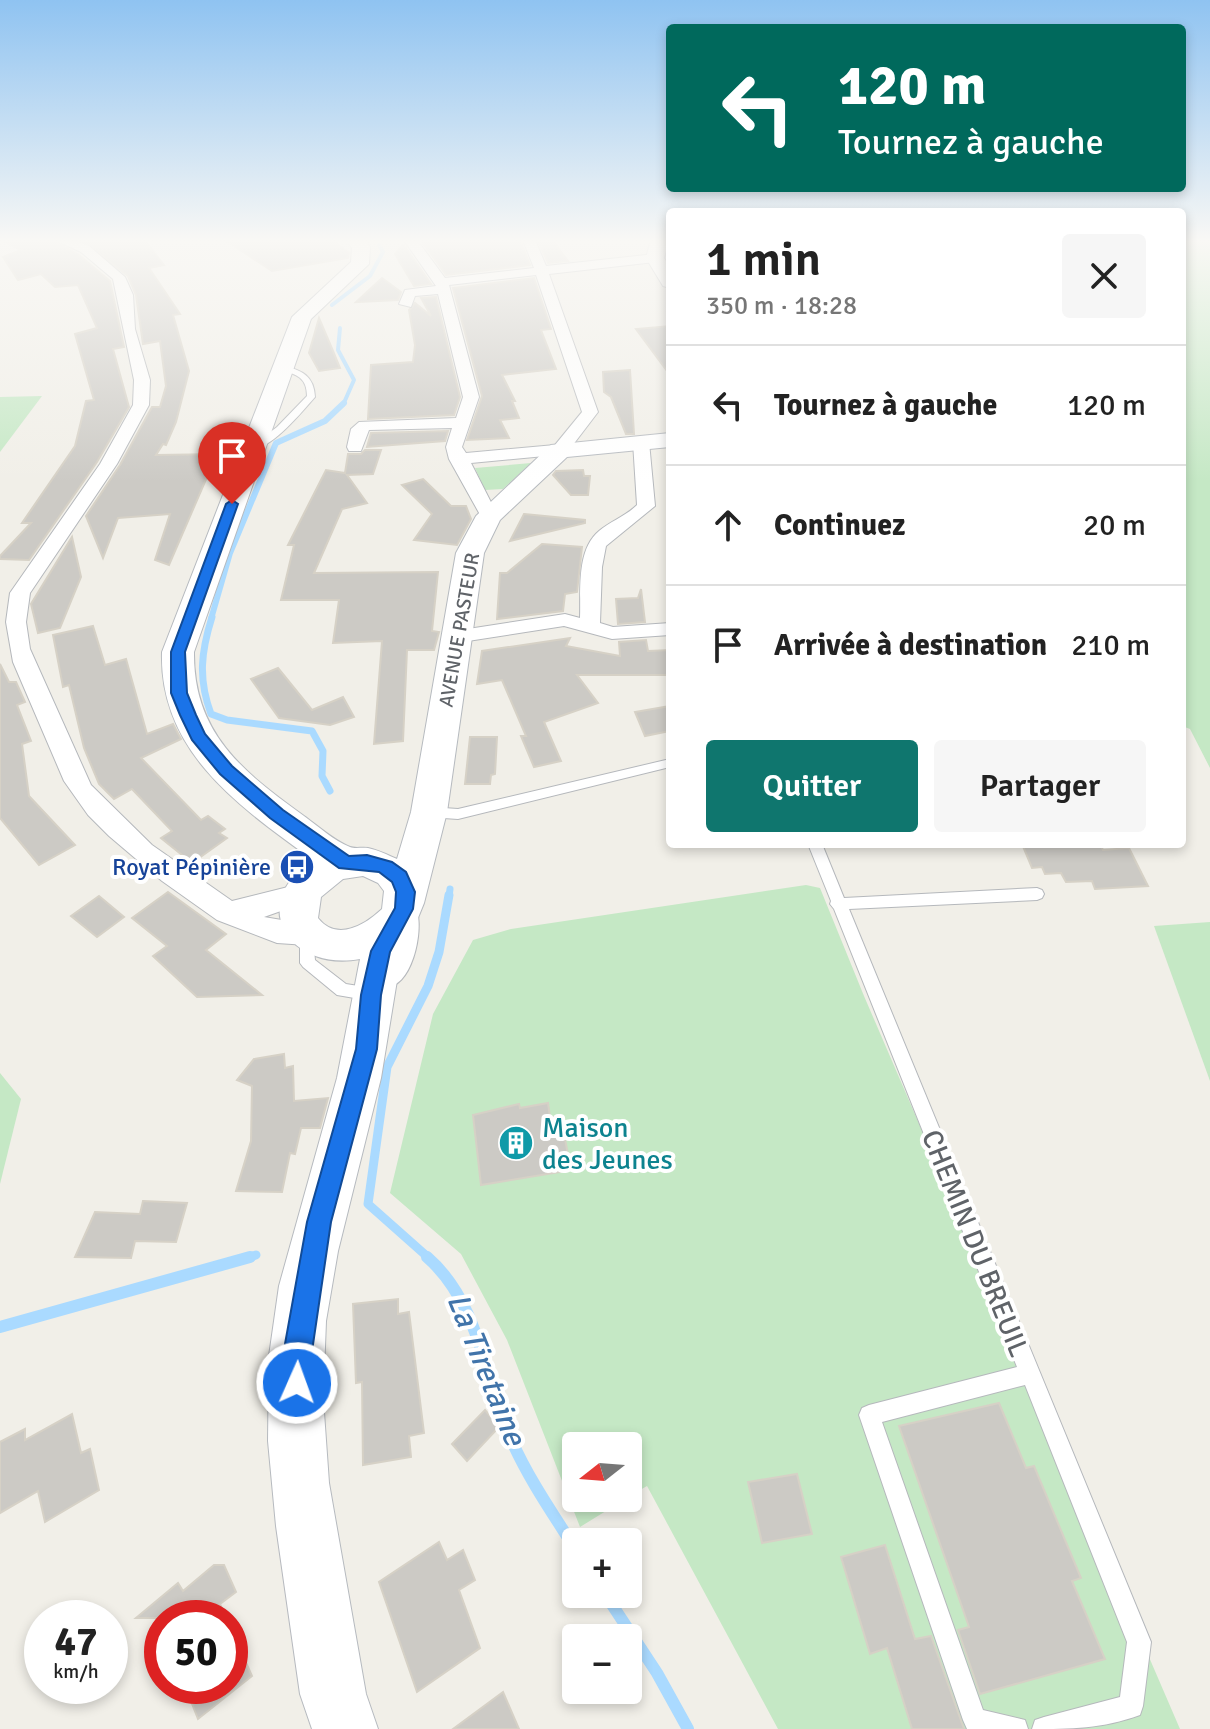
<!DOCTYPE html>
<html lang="fr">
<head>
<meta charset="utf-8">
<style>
	:root { --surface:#fff; --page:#f6f6f6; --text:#222; --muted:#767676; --line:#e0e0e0; --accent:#0f766e }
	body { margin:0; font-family:Signika,sans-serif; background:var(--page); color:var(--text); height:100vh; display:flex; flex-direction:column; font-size:30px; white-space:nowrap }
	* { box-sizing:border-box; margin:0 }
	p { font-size:26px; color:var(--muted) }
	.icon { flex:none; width:44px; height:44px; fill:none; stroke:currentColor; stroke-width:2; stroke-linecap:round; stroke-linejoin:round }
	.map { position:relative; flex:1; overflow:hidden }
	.side { position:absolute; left:666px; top:208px; width:520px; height:640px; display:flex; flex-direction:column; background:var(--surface); border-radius:8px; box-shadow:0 4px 12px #0003 }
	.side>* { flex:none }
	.banner { position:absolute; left:666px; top:24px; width:520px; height:168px; border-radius:8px; box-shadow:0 4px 12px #0003; background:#00695c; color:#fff; overflow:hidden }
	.needle { width:52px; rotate:253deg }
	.buttons { position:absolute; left:562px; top:1432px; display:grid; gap:16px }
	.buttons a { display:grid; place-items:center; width:80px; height:80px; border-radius:8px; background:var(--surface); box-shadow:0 4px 12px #0003; font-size:40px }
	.speed { position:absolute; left:24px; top:1600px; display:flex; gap:16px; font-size:40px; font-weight:700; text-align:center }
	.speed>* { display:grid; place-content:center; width:104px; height:104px; border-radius:50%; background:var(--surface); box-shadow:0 4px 12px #0003; line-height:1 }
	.speed small { font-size:20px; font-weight:400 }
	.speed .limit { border:12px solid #d22; background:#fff; color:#111 }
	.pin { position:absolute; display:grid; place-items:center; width:68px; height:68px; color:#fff; margin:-82px -34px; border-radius:50% 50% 50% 0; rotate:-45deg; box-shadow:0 0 8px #0007 }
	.pin .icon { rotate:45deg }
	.me { position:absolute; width:88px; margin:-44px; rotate:2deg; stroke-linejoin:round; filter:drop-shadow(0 0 6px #0008) }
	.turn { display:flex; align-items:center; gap:28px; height:168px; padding:0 40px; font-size:36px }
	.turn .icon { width:104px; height:104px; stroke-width:2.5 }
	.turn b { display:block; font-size:56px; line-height:68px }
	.round { display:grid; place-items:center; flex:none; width:84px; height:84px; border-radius:8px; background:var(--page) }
	.head { display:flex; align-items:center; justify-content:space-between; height:136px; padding:0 40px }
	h1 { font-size:48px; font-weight:600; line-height:60px }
	.primary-button { display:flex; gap:16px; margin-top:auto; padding:16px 40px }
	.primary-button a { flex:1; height:92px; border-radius:8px; background:var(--accent); color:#fff; font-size:32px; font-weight:600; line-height:92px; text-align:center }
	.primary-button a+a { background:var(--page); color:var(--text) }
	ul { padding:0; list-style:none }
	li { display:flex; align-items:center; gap:24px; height:120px; padding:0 40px; border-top:2px solid var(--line) }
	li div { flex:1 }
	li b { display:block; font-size:30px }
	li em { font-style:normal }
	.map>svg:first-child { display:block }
</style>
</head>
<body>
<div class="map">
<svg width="1210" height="1729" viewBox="0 0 1210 1729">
	<rect width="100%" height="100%" fill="#f1efe8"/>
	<g fill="#c5e8c5">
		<polygon points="1182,240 1210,242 1210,768 1190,729 1182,726"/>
		<polygon points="42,396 0,452 0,397"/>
		<polygon points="531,463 503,489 485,490 475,468"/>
		<polygon points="806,885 820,888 864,996 1180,1729 778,1729 647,1486 628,1497 628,1446 576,1446 576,1498 627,1498 580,1527 507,1340 461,1254 390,1193 433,1014 473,940 511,929"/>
		<polygon points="1210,922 1210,1081 1154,926"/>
		<polygon points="0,1073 21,1099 0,1184"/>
	</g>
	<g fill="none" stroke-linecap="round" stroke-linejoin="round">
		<g stroke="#aadaff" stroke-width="4">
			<polyline points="332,305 370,276 383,252 379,245"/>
			<polyline points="340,328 338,350 354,380 343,405"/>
		</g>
		<polyline stroke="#aadaff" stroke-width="6" points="211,619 230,553 276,443 325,421 344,403"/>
		<g stroke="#aadaff" stroke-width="7">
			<path d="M212,617C201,652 198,679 211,714L227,720L312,731L323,751L322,776L330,791"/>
			<polyline points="449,897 450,889"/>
		</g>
		<g stroke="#aadaff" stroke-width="9">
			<polyline points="243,1259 256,1255"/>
			<polyline points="430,1259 368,1204 387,1067 428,986 439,952 449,895"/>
		</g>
		<g stroke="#aadaff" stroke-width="12">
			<path d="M427,1257C479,1302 485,1378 511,1439C528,1478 553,1514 576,1550"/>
			<polyline points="0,1327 250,1257"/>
			<polyline points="605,1594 657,1673 688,1729"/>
		</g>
	</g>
	<g fill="#cccac5" stroke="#d6d1c6" stroke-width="2">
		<polygon points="1,240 52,240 79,255 110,281 124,347 113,349 129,407 97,462 29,560 0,559 0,556 31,523 22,523 75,446 86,401 94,400 75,334 97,328 78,285 55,287 41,274 18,280 3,257 21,250"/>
		<polygon points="82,240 144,240 164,265 149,268 180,314 173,315 189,371 176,422 166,445 163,444 156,455 221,454 211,477 207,477 169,565 155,560 170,514 118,518 103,558 86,516 120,465 152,407 160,407 166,386 160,341 143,344 136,295 128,276"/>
		<polygon points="225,240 332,240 349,253 348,258 272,271"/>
		<polygon points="421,240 520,240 530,265 446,275"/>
		<polygon points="538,240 552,240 568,261 548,263"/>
		<polygon points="403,244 431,284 414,286 395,254"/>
		<polygon points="382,278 401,292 398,300 356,302"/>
		<polygon points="534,278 551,329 541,330 556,369 502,375 515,401 512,401 519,418 500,420 509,438 467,440 482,396 453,288"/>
		<polygon points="436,297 460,397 454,415 368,419 371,365 413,362 415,345 409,310 415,303 431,316 421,298"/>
		<polygon points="319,318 333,351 340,368 319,371 309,353"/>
		<polygon points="670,326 670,375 636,329"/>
		<polygon points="630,370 634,434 626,434 611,397 604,392 603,372"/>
		<polygon points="448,431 445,441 367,447 371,433"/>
		<polygon points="365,450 381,450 373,474 347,475 367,503 342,509 314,573 438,572 432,631 439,632 434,650 407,650 403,741 374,744 382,641 333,643 339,600 281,600 294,545 288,545 326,470 345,473 348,454 361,454"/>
		<polygon points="583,470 584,476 590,476 588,495 571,495 553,475 556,471"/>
		<polygon points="423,479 451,506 466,506 471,519 457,545 414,540 432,514 402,485"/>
		<polygon points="524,514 585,520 585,523 510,541"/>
		<polygon points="72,537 81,577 60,628 38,633 31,604"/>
		<polygon points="542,544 582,547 577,592 565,594 563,611 497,619 500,573 507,573"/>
		<polygon points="641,589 645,622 618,624 616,599 638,598"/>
		<polygon points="93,626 105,665 126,659 147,734 173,724 181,739 141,758 201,820 208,816 225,829 219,833 227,838 192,863 161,838 172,831 132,789 114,799 99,784 84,748 69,685 63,687 53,635"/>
		<polygon points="570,638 566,646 620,656 619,642 646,640 648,651 670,650 670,675 577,675 598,703 544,722 561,761 534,767 521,736 526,736 502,680 477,684 482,651"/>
		<polygon points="0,664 9,682 16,682 25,702 17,705 31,741 22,744 29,796 75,845 39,865 0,818"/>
		<polygon points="278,668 312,710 343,697 354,717 330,725 279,718 251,679"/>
		<polygon points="670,706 670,731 645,736 635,712"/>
		<polygon points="470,737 497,737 495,774 491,775 490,784 465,784"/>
		<polygon points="1022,844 1100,844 1103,850 1129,848 1148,886 1095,889 1092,881 1066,882 1061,873 1045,874 1042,867 1032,868"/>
		<polygon points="168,892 226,934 206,950 262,995 197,997 153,956 167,946 132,918"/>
		<polygon points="99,896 124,917 97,937 71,916"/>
		<polygon points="284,1054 285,1068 293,1066 294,1101 328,1098 320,1128 301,1128 295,1154 290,1153 282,1192 236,1191 251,1141 252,1086 237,1080 254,1059"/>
		<polygon points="548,1103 550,1117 561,1117 568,1155 557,1157 560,1172 481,1185 473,1115 519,1104 520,1108"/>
		<polygon points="143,1201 187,1203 176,1242 135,1241 131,1258 75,1257 95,1212 140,1214"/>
		<polygon points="398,1299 398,1314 409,1312 424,1433 409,1436 411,1457 363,1465 362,1382 356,1383 353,1304"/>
		<polygon points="999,1403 1026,1468 1034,1466 1081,1578 1072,1581 1105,1659 980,1694 958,1630 969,1627 899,1426"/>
		<polygon points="485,1410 499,1427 467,1461 452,1444"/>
		<polygon points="72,1414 81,1453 90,1449 99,1490 45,1522 38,1491 0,1513 0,1442 25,1429 25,1440"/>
		<polygon points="797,1474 812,1534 762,1543 748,1482"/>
		<polygon points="439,1542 447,1560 463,1550 475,1580 459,1590 480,1648 417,1692 379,1582"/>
		<polygon points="885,1545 915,1639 931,1636 964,1729 912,1729 887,1648 870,1654 841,1557"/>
		<polygon points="214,1565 224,1565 236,1592 220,1604 226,1618 136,1618 178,1583 183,1591"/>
		<polygon points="230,1627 252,1676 198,1719 185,1686 230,1686"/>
		<polygon points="503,1692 519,1729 453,1729"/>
	</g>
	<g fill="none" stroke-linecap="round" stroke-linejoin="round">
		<g stroke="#b5b8bc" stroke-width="2">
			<g id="service">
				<path d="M283,366C302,370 314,376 315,397C302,412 272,448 253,449V445L277,427L307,396C307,378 297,374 280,370L279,368Z"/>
				<polygon points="670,759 670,767 458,819 429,817 422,812 429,807 458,809"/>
				<path d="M808,844H822L844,898L1037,888L1042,890L1044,894L1042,898L1037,900L849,909L1151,1642L1143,1706L1140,1715C1102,1729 1071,1729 1032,1729L1035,1720L1044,1717L1120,1697L1127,1642L1025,1385L882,1422L983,1710L1025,1720L1028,1729H967L963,1720L859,1415L862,1408L869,1405L1017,1367L834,909L830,904L831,901Z"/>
				<path d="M411,907L416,909C425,929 411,993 383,986L380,981C389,967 400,958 404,942C406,931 403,919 406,909Z"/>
				<polygon points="307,928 312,930 315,960 346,984 377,989 380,994 377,999 372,1001 337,995 303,967 300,963 300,934 302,930"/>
			</g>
		</g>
		<g stroke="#b5b8bc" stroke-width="2">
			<g id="minor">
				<polygon points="55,240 73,240 89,246 125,277 133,295 135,329 150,380 149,405 117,464 30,593 26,622 30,649 91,785 152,845 232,901 300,884 309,887 313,894 309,901 264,917 317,926 321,934 317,942 307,945 277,943 217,920 162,881 109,836 88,815 64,781 13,662 6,622 10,593 100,464 133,405 134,380 113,279 81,252"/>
				<path d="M404,240H417L445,278L534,268L523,240H535L546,266L655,254L661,258L655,262L549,274L598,412L566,454L471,463L498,516L495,520H483L449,459L446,447L452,428L369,430L361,451H349L347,447L351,429L359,422L456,418L463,397L438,294L415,296L411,307L399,304L405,290L436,286ZM536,275L582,412L555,445L466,453L462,447L479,397L449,285Z"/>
				<path d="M641,437L649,442L655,506L606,546L602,567L600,623L613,627L670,623V635L612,639L564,626L455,643L448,641L445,637L448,633L455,631L565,614L580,618C581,591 576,550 599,531C611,521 626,516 637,505L633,442Z"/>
			</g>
		</g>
		<g stroke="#b6babf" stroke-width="2">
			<g id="secondary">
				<path d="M346,240H365L370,247L369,264L311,319L194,652C193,733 243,772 304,816C318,826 334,841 350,847C355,849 362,847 368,848C378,850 388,855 397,859L411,812L456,553L476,516L551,445L670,433V447L567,457L500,520L484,553L447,812L424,903L400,962L381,1078L338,1251L326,1321L323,1398L329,1483L366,1694L378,1729H312L300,1694L276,1526L268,1441L269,1356L279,1286L337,1078L360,959C289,972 246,904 313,860C240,807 159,752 162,652L292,317L351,262L352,248ZM363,876L378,883L384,891L382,909C365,925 337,942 318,918L321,897L343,879Z"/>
				<polygon points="651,240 669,240 664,258 670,267 670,288 663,286 646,258"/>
			</g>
		</g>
		<use href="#service" fill="#fff" fill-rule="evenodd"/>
		<use href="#minor" fill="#fff" fill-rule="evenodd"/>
		<use href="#secondary" fill="#fff" fill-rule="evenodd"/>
	</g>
	<linearGradient id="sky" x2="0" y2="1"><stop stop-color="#8fc3f1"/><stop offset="0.5" stop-color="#f9f8f5"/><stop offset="1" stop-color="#f9f8f5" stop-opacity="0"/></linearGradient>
	<rect width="1210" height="482" fill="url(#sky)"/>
	<polygon fill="#1a73e8" stroke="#114b97" stroke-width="2" points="232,500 238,504 185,652 187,693 196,715 205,734 232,766 283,810 349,856 367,855 392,862 406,872 415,892 413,909 390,952 381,995 377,1049 331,1222 306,1392 297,1396 288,1392 283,1355 307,1222 356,1049 361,995 371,951 395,908 396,892 392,882 379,872 339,868 270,818 220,774 192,740 180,715 171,693 171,652 226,504"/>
	<defs>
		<g id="bus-disc" transform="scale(1.8)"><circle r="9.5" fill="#1a4fb4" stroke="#fff"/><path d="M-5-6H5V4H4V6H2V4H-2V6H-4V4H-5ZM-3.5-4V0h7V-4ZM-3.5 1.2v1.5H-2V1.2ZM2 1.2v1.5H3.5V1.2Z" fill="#fff"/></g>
		<g id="building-disc" transform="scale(1.8)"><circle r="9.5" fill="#0f9aa8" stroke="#fff"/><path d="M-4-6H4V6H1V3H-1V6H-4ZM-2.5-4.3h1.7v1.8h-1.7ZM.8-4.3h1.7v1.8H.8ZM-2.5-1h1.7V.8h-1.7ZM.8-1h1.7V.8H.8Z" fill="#fff"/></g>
	</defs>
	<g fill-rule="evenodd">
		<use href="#bus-disc" x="297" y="867"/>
		<use href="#building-disc" x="516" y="1143"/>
	</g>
	<g text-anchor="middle" stroke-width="8" stroke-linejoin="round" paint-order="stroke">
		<g font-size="20" fill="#5f6368" stroke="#fff">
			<text transform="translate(459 630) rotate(-80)" y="7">AVENUE PASTEUR</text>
		</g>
		<g font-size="24" fill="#164399" stroke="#fff" text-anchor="end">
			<text x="271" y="875">Royat Pépinière</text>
		</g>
		<g font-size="28" fill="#0d838f" stroke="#fff" text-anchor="start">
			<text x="542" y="1137">Maison<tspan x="542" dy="32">des Jeunes</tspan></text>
		</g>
		<g font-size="28" fill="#5f6368" stroke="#fff">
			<text transform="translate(976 1243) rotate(68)" y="10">CHEMIN DU BREUIL</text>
		</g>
		<g font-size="32" font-style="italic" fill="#4174aa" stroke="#fff">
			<text transform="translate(487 1369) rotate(68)" y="11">La Tiretaine</text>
		</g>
	</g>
</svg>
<div class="buttons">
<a><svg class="needle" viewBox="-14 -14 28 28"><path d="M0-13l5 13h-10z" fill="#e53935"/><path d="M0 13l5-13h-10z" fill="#767676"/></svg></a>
<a>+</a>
<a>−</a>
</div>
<div class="speed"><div>47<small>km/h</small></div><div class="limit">50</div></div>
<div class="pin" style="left:232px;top:504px;background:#d93025"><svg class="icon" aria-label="arrive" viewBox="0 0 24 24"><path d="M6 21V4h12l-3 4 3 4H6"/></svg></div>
<svg class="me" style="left:297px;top:1383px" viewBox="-20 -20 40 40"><circle r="17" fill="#1a73e8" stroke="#fff" stroke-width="3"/><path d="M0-11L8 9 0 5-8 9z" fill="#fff"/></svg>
<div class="banner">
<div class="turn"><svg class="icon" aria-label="left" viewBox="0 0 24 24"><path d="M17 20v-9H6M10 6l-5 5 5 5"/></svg><div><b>120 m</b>Tournez à gauche</div></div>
</div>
<section class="side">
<div class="head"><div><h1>1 min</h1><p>350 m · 18:28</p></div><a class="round"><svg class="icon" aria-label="close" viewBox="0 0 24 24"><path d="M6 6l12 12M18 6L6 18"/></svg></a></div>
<ul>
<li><svg class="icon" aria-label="left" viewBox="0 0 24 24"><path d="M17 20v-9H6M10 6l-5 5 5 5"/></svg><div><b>Tournez à gauche</b></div><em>120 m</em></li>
<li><svg class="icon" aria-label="ahead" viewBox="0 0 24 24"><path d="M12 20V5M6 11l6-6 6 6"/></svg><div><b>Continuez</b></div><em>20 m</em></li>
<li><svg class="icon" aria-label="arrive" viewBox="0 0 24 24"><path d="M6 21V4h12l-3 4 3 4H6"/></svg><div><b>Arrivée à destination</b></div><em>210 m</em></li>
</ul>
<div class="primary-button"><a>Quitter</a><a>Partager</a></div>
</section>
</div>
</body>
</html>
